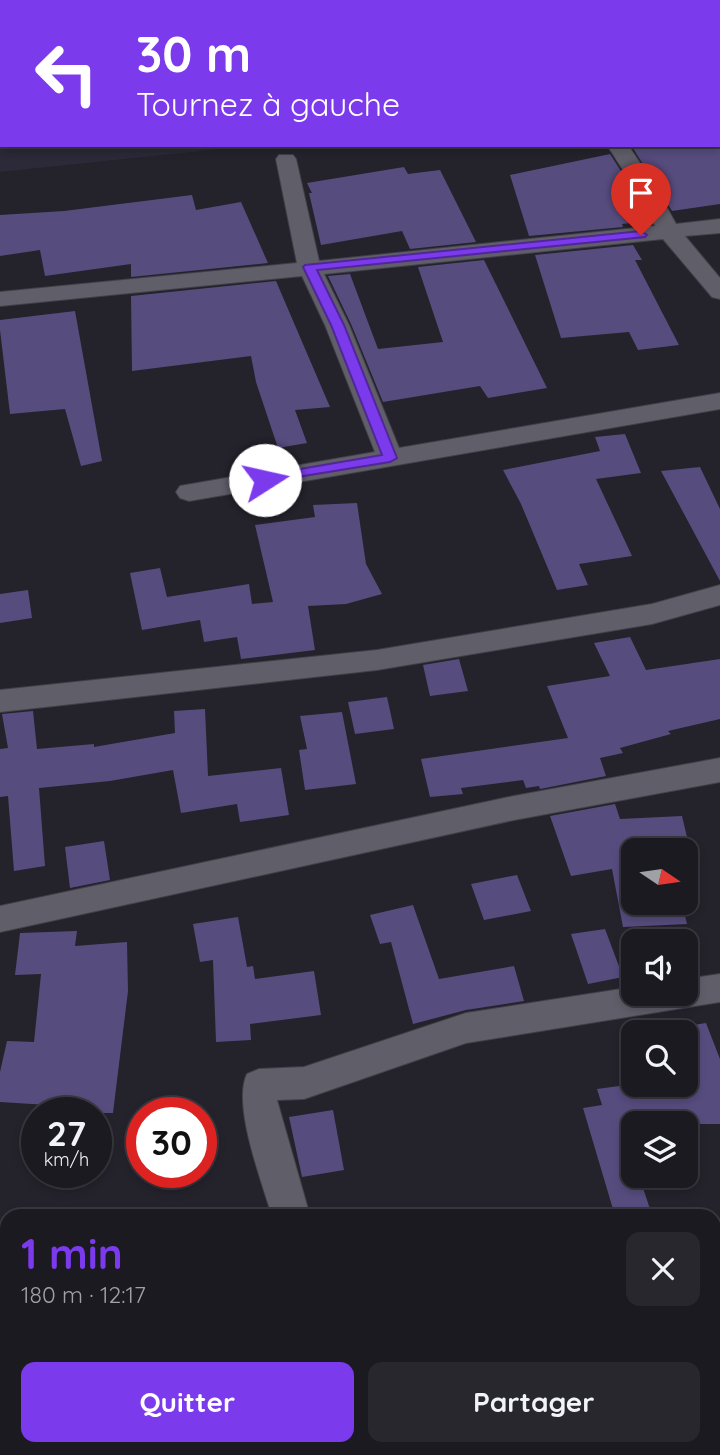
<!DOCTYPE html>
<html lang="fr">
<head>
<meta charset="utf-8">
<style>
	:root { --surface:#1b1a20; --page:#28272d; --text:#f1f3f6; --muted:#a0a1a5; --line:#39383e; --accent:#7c3aed }
	body { margin:0; font-family:Quicksand,sans-serif; background:var(--page); color:var(--text); height:100vh; display:flex; flex-direction:column; font-size:26px; white-space:nowrap }
	* { box-sizing:border-box; margin:0 }
	p { font-size:23px; color:var(--muted) }
	.icon { flex:none; width:38px; height:38px; fill:none; stroke:currentColor; stroke-width:2; stroke-linecap:round; stroke-linejoin:round }
	.map { position:relative; flex:1; overflow:hidden }
	.panel { position:absolute; left:0px; top:1209px; width:721px; height:247px; display:flex; flex-direction:column; background:var(--surface); border-radius:21px 21px 0 0; box-shadow:0 4px 10px #0003,0 0 0 2px var(--line) }
	.panel>* { flex:none }
	.hud { position:absolute; left:0px; top:0px; width:721px; height:147px; box-shadow:0 4px 10px #0003,0 0 0 2px var(--line); background:#7c3aed; color:#fff; overflow:hidden }
	.needle { width:46px; rotate:103deg }
	.buttons { position:absolute; left:621px; top:838px; display:grid; gap:14px }
	.buttons a { display:grid; place-items:center; width:77px; height:77px; border-radius:14px; background:var(--surface); box-shadow:0 4px 10px #0003,0 0 0 2px var(--line); font-size:35px }
	.speed { position:absolute; left:21px; top:1097px; display:flex; gap:14px; font-size:35px; font-weight:700; text-align:center }
	.speed>* { display:grid; place-content:center; width:91px; height:91px; border-radius:50%; background:var(--surface); box-shadow:0 4px 10px #0003,0 0 0 2px var(--line); line-height:1 }
	.speed small { font-size:18px; font-weight:400 }
	.speed .limit { border:10px solid #d22; background:#fff; color:#111 }
	.pin { position:absolute; display:grid; place-items:center; width:60px; height:60px; color:#fff; margin:-72px -30px; border-radius:50% 50% 50% 0; rotate:-45deg; box-shadow:0 0 7px #0007 }
	.pin .icon { rotate:45deg }
	.me { position:absolute; width:77px; margin:-38px; rotate:80deg; stroke-linejoin:round; filter:drop-shadow(0 0 5px #0008) }
	.turn { display:flex; align-items:center; gap:24px; height:147px; padding:0 21px; font-size:32px }
	.turn .icon { width:91px; height:91px; stroke-width:2.5 }
	.turn b { display:block; font-size:49px; line-height:60px }
	.round { display:grid; place-items:center; flex:none; width:74px; height:74px; border-radius:14px; background:var(--page) }
	.headline { display:flex; align-items:center; justify-content:space-between; height:119px; padding:0 21px }
	h1 { font-size:42px; font-weight:700; line-height:52px; color:var(--accent) }
	.action { display:flex; gap:14px; margin-top:auto; padding:14px 21px }
	.action a { flex:1; height:80px; border-radius:14px; background:var(--accent); color:#fff; font-size:28px; font-weight:700; line-height:80px; text-align:center }
	.action a+a { background:var(--page); color:var(--text) }
	.map>svg:first-child { display:block }
</style>
</head>
<body>
<div class="map">
<svg width="720" height="1455" viewBox="0 0 720 1455">
	<rect width="100%" height="100%" fill="#24222b"/>
	<polygon fill="#2c2938" points="0,0 720,0 720,97 719,2 2,2 2,145 258,145 0,172"/>
	<g fill="none" stroke-linecap="round" stroke-linejoin="round">
		<g fill="#5b5a62" fill-rule="evenodd">
			<polygon points="0,0 68,2 2,2 2,68"/>
			<polygon points="139,0 312,0 137,2"/>
		</g>
	</g>
	<g fill="#574c7e">
		<polygon points="631,145 720,145 720,204 672,211"/>
		<polygon points="610,154 630,185 648,221 622,224 623,227 529,236 510,175"/>
		<polygon points="404,167 408,174 440,170 476,242 410,249 402,231 321,245 309,193 312,193 307,183"/>
		<polygon points="192,195 196,210 241,202 268,263 131,277 131,264 45,276 40,250 0,256 0,215 64,211"/>
		<polygon points="633,245 642,260 635,260 679,345 638,350 629,332 561,338 535,255"/>
		<polygon points="484,260 547,388 488,398 480,386 383,402 351,324 328,276 350,274 378,349 443,342 418,267"/>
		<polygon points="276,281 330,407 295,410 307,443 278,448 256,382 251,356 132,371 131,296"/>
		<polygon points="75,311 102,461 81,466 65,409 10,414 0,330 0,320"/>
		<polygon points="625,434 641,473 596,479 632,556 579,564 588,585 557,590 521,504 503,470 600,451 595,437"/>
		<polygon points="700,467 720,509 720,581 661,471"/>
		<polygon points="357,503 366,564 382,594 346,604 308,606 315,650 241,659 237,637 204,642 200,620 142,630 130,573 160,568 167,597 249,584 252,604 273,602 255,525 315,517 313,505"/>
		<polygon points="28,590 32,618 0,623 0,594"/>
		<polygon points="630,637 646,670 720,659 720,719 668,731 671,734 620,748 623,753 600,758 606,776 540,789 539,786 526,788 523,780 461,788 463,794 430,797 421,759 568,738 547,686 610,676 594,643"/>
		<polygon points="459,659 468,691 430,696 423,665"/>
		<polygon points="387,697 394,729 355,734 348,702"/>
		<polygon points="205,709 208,776 281,768 289,815 240,822 237,804 181,813 173,770 110,781 39,788 45,866 14,871 8,796 0,797 0,749 8,748 2,714 33,711 37,749 94,744 94,747 175,733 174,711"/>
		<polygon points="342,712 356,784 305,790 299,750 307,749 300,716"/>
		<polygon points="615,804 620,819 682,816 691,854 686,855 686,850 634,850 634,903 682,903 687,924 623,927 612,869 571,876 550,816"/>
		<polygon points="104,841 110,880 70,888 65,847"/>
		<polygon points="517,875 531,911 484,920 471,884"/>
		<polygon points="413,905 439,979 514,966 524,1001 466,1010 413,1024 391,942 380,944 370,915"/>
		<polygon points="238,917 247,967 253,966 255,979 314,971 321,1015 250,1024 251,1040 216,1042 213,960 200,962 193,924"/>
		<polygon points="605,929 623,977 588,984 571,934"/>
		<polygon points="77,931 75,946 127,942 128,991 113,1113 81,1113 80,1107 0,1102 0,1072 7,1041 34,1042 41,974 15,975 20,933"/>
		<polygon points="706,1023 720,1059 720,1124 634,1124 634,1176 639,1176 650,1209 615,1216 583,1108 602,1105 597,1089 634,1084 686,1085 686,1032 656,1031"/>
		<polygon points="333,1110 344,1170 302,1177 289,1117"/>
	</g>
	<g fill="none" stroke-linecap="round" stroke-linejoin="round">
		<g stroke="#414048" stroke-width="2">
			<g id="street">
				<polygon points="607,145 628,145 654,184 676,224 720,219 720,233 685,236 720,278 720,299 712,297 663,239 324,274 349,325 399,448 720,393 720,409 189,501 180,498 176,492 180,486 375,452 325,325 302,276 0,306 0,292 297,263 276,159 279,155 293,155 296,159 319,261 655,226 632,184"/>
				<polygon points="720,585 720,605 652,624 377,670 0,712 0,690 377,650 652,604"/>
				<polygon points="720,758 720,782 514,820 0,932 0,906 514,796"/>
				<path d="M720,974V1002L466,1043L304,1099L277,1100L310,1216H272C262,1182 232,1105 247,1074L259,1069L304,1067L466,1013L634,987V994H686V979Z"/>
				<polygon points="720,1267 720,1303 714,1304 714,1268"/>
				<polygon points="0,1361 7,1362 7,1402 0,1401"/>
			</g>
		</g>
		<use href="#street" fill="#605e69" fill-rule="evenodd"/>
	</g>
	<polygon fill="#7c3aed" stroke="#51269a" stroke-width="2" points="641,231 647,235 645,237 317,270 344,325 397,458 390,462 260,483 260,476 265,475 382,455 331,325 303,267 305,265"/>
</svg>
<div class="buttons">
<a><svg class="needle" viewBox="-14 -14 28 28"><path d="M0-13l5 13h-10z" fill="#e53935"/><path d="M0 13l5-13h-10z" fill="#a0a1a5"/></svg></a>
<a><svg class="icon" aria-label="sound" viewBox="0 0 24 24"><path d="M4 9h4l5-4v14l-5-4H4zM17 9q2 3 0 6"/></svg></a>
<a><svg class="icon" aria-label="search" viewBox="0 0 24 24"><circle cx="10" cy="10" r="6"/><path d="M15 15l6 6"/></svg></a>
<a><svg class="icon" aria-label="layers" viewBox="0 0 24 24"><path d="M12 4l9 5-9 5-9-5zM3 14l9 5 9-5"/></svg></a>
</div>
<div class="speed"><div>27<small>km/h</small></div><div class="limit">30</div></div>
<div class="pin" style="left:641px;top:235px;background:#d93025"><svg class="icon" aria-label="arrive" viewBox="0 0 24 24"><path d="M6 21V4h12l-3 4 3 4H6"/></svg></div>
<svg class="me" style="left:265px;top:480px" viewBox="-20 -20 40 40"><circle r="19" fill="#fff"/><path d="M0-13L10 11 0 6-10 11z" fill="#7c3aed"/></svg>
<div class="hud">
<div class="turn"><svg class="icon" aria-label="left" viewBox="0 0 24 24"><path d="M17 20v-9H6M10 6l-5 5 5 5"/></svg><div><b>30 m</b>Tournez à gauche</div></div>
</div>
<section class="panel">
<div class="headline"><div><h1>1 min</h1><p>180 m · 12:17</p></div><a class="round"><svg class="icon" aria-label="close" viewBox="0 0 24 24"><path d="M6 6l12 12M18 6L6 18"/></svg></a></div>
<div class="action"><a>Quitter</a><a>Partager</a></div>
</section>
</div>
</body>
</html>
